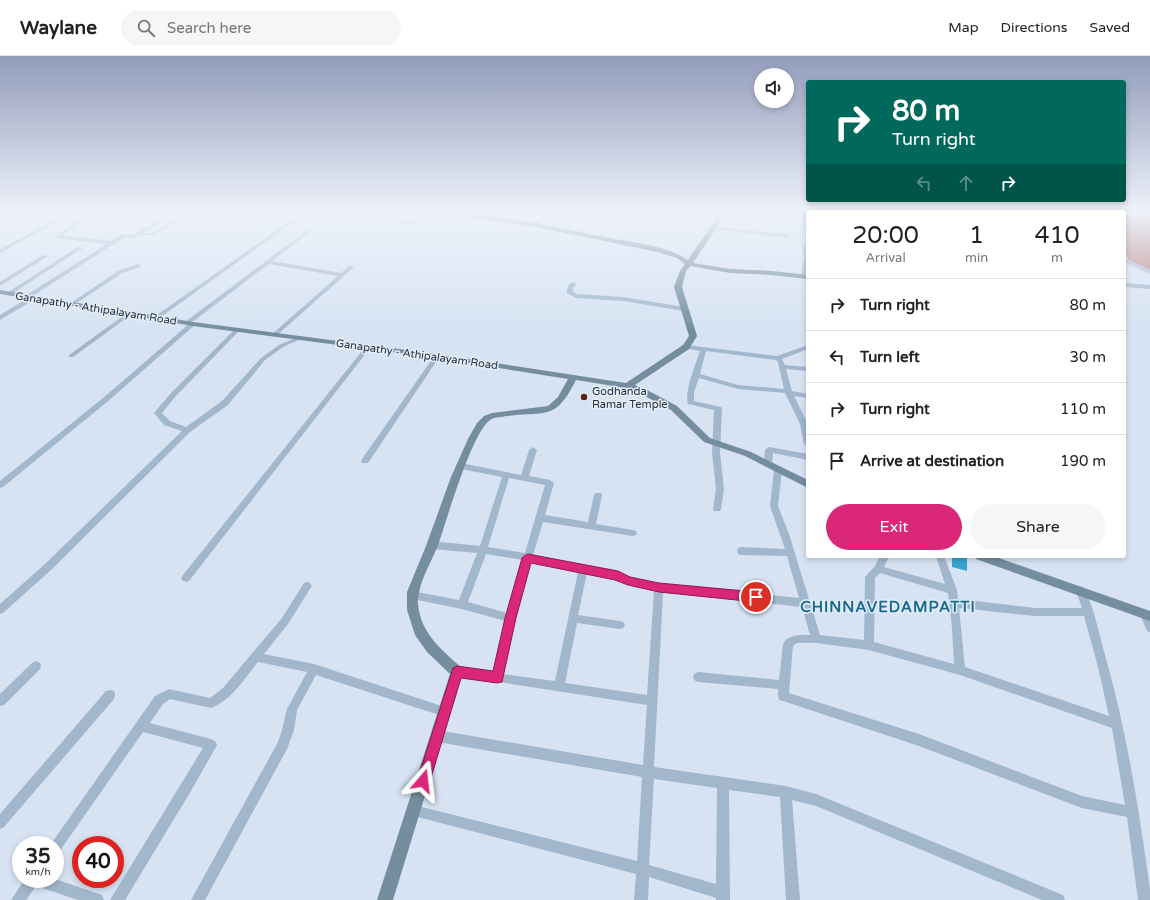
<!DOCTYPE html>
<html lang="en">
<head>
<meta charset="utf-8">
<style>
	:root { --surface:#fff; --page:#f6f6f6; --text:#222; --muted:#767676; --line:#e0e0e0; --accent:#db2777 }
	body { margin:0; font-family:"Varela Round",sans-serif; background:var(--page); color:var(--text); height:100vh; display:flex; flex-direction:column; font-size:15px; white-space:nowrap }
	* { box-sizing:border-box; margin:0 }
	p { font-size:13px; color:var(--muted) }
	.icon { flex:none; width:22px; height:22px; fill:none; stroke:currentColor; stroke-width:2; stroke-linecap:round; stroke-linejoin:round }
	.map { position:relative; flex:1; overflow:hidden }
	.sheet { position:absolute; left:806px; top:154px; width:320px; height:348px; display:flex; flex-direction:column; background:var(--surface); border-radius:4px; box-shadow:0 2px 6px #0003 }
	.sheet>* { flex:none }
	.banner { position:absolute; left:806px; top:24px; width:320px; height:122px; border-radius:4px; box-shadow:0 2px 6px #0003; background:#00695c; color:#fff; overflow:hidden }
	.fabs { position:absolute; left:754px; top:12px; display:grid; gap:8px }
	.fabs a { display:grid; place-items:center; width:40px; height:40px; border-radius:50%; background:var(--surface); box-shadow:0 2px 6px #0003; font-size:20px }
	.speed { position:absolute; left:12px; top:780px; display:flex; gap:8px; font-size:20px; font-weight:700; text-align:center }
	.speed>* { display:grid; place-content:center; width:52px; height:52px; border-radius:50%; background:var(--surface); box-shadow:0 2px 6px #0003; line-height:1 }
	.speed small { font-size:10px; font-weight:400 }
	.speed .limit { border:6px solid #d22; background:#fff; color:#111 }
	.pin { position:absolute; display:grid; place-items:center; width:34px; height:34px; color:#fff; margin:-17px; border:2px solid #fff; border-radius:50%; box-shadow:0 1px 4px #0007 }
	.me { position:absolute; width:44px; margin:-22px; rotate:17deg; stroke-linejoin:round; filter:drop-shadow(0 0 3px #0008) }
	.turn { display:flex; align-items:center; gap:14px; height:84px; padding:0 20px; font-size:18px }
	.turn .icon { width:52px; height:52px; stroke-width:2.5 }
	.turn b { display:block; font-size:28px; line-height:34px }
	.lanes { display:flex; align-items:center; height:38px; padding:0 20px; background:#0003; justify-content:center; gap:20px; direction:ltr }
	.lanes .off { opacity:.35 }
	.eta { display:flex; justify-content:space-evenly; align-items:center; height:68px; text-align:center }
	.eta b { font-size:24px; font-weight:600; line-height:28px }
	.button { display:flex; gap:8px; margin-top:auto; padding:8px 20px }
	.button a { flex:1; height:46px; border-radius:24px; background:var(--accent); color:#fff; font-size:16px; font-weight:600; line-height:46px; text-align:center }
	.button a+a { background:var(--page); color:var(--text) }
	ul { padding:0; list-style:none }
	li { display:flex; align-items:center; gap:12px; height:52px; padding:0 20px; border-top:1px solid var(--line) }
	li div { flex:1 }
	li b { display:block; font-size:15px }
	li em { font-style:normal }
	header { display:flex; align-items:center; gap:24px; box-sizing:border-box; height:56px; padding:0 20px; background:var(--surface); border-bottom:1px solid var(--line) }
	header strong { font-size:19px }
	nav { display:flex; gap:22px; margin-inline-start:auto; font-size:14px }
	.search { width:280px; height:36px; background:var(--page); display:flex; align-items:center; gap:10px; box-sizing:border-box; padding:0 14px; border-radius:22px; color:var(--muted); font-size:15px }
	.map>svg:first-child { display:block }
</style>
</head>
<body>
<header>
<strong>Waylane</strong>
<div class="search"><svg class="icon" aria-label="search" viewBox="0 0 24 24"><circle cx="10" cy="10" r="6"/><path d="M15 15l6 6"/></svg>Search here</div>
<nav><a>Map</a><a>Directions</a><a>Saved</a></nav>
</header>
<div class="map">
<svg width="1150" height="844" viewBox="0 0 1150 844">
	<rect width="100%" height="100%" fill="#d7e3f3"/>
	<polygon fill="#b27974" points="1124,157 1150,157 1150,214 1129,204 1124,198"/>
	<polygon fill="#38a5d0" points="952,500 967,502 967,515 952,511"/>
	<g fill="none" stroke-linecap="round" stroke-linejoin="round">
		<g fill="#a2b7cc" fill-rule="evenodd">
			<polygon points="8,157 13,157 0,164 0,161"/>
			<polygon points="50,157 56,157 45,163 56,165 56,167 0,197 0,193 49,167 38,164"/>
			<polygon points="92,157 97,157 62,179 111,185 122,178 132,179 174,157 179,157 145,177 151,177 177,162 181,163 154,179 139,179 133,183 125,181 31,241 35,241 35,243 0,264 0,259 28,242 25,242 25,240 107,188 57,182 54,180"/>
			<polygon points="301,157 306,157 158,263 154,263 154,261"/>
			<polygon points="348,157 358,157 422,168 424,169 422,170"/>
			<polygon points="439,157 444,157 435,163 431,163 431,161"/>
			<polygon points="488,157 492,157 488,163 484,163 484,162"/>
			<polygon points="541,157 545,157 539,170 535,170 535,169"/>
			<polygon points="712,171 787,178 790,180 787,182 714,173 712,172"/>
			<polygon points="307,174 311,175 272,205 341,217 349,210 354,211 276,280 272,280 271,279 338,220 269,208 191,267 196,268 107,346 3,431 0,432 0,425 103,342 189,268 185,268 185,266"/>
			<polygon points="806,189 808,190 807,221 804,223 801,221 804,202 803,191"/>
			<polygon points="78,191 83,192 10,239 5,238"/>
			<polygon points="43,199 48,200 0,230 0,226"/>
			<polygon points="1124,202 1150,214 1150,218 1124,206"/>
			<polygon points="138,208 140,209 140,211 122,217 74,249 69,248 118,215"/>
			<path d="M573,226L576,228L573,232V236L577,238L623,241L684,251L687,253L684,255L623,245L576,242L567,237C567,233 568,228 573,226Z"/>
			<polygon points="1124,227 1150,229 1150,233 1124,231"/>
			<polygon points="130,255 133,257 132,258 73,301 69,301 69,299"/>
			<polygon points="237,272 240,274 239,275 175,341 162,357 170,365 186,371 222,345 261,302 279,289 298,281 302,281 303,282 283,291 265,304 228,349 190,376 51,514 3,557 0,558 0,548 45,508 182,375 164,369 154,357 171,337 235,273"/>
			<polygon points="368,289 370,290 370,292 189,525 186,526 183,525 181,522 183,519 366,290"/>
			<path d="M686,289L777,300L808,289V293L782,303L785,309L808,311V315L786,313L792,335L808,338V342L794,340L808,368V391L804,388L800,368L785,337L738,333L699,322L694,336V345L721,351L722,353L720,397L724,433L721,453L720,455H714L713,453L716,433L712,397L714,354L688,348C684,336 696,307 700,295L684,292L683,291ZM706,295L776,304L778,306L784,333L738,329L700,318Z"/>
			<polygon points="437,298 440,300 368,407 362,407 361,405 362,403 435,299"/>
			<path d="M533,391L537,394L529,420L550,424L554,427L545,459L588,466L594,439L595,437H601L602,439L596,468L633,474L636,475L637,477L636,479L633,480L543,466L533,499L617,516L630,521L659,528L799,542L787,500L741,499L738,498L737,495L738,492L741,491L785,493L770,450L774,414L775,412H781L782,414L778,450L789,478L820,579L864,584L865,521L875,510L880,500H889L884,511L945,528L936,500H944L957,534L958,543L1035,552H1082L1076,535L1078,532L1081,531L1084,532C1094,551 1099,578 1105,599C1127,676 1139,754 1150,833V844H1138L1127,761L1082,752L919,690L783,645L779,644L778,640V633L698,626L694,624L693,621L694,618L698,616L779,624L783,588C788,578 800,579 810,579L802,551L663,536L654,711L786,730L816,738L1063,839L1065,844H1042L816,750L792,744L800,844H786L780,741L729,734L730,844H716V842L649,821L648,844H634L636,818L410,759L408,755L410,751L414,749L637,805L642,721L437,686L433,684L431,680L433,676L437,674L643,709L647,649L453,619L452,616L453,613L457,611L493,616L505,565L462,553L412,543L409,542L407,539L409,536L412,535L459,544L477,497L432,493L429,491L428,489L429,487L432,485L480,490L502,421L461,413L457,410L458,408L461,407L521,419L529,394ZM509,422L545,429L525,497L488,491ZM486,498L523,504L507,557L468,546ZM531,506L578,516L555,625L503,618L515,562ZM587,517L615,523L628,529L654,535L647,639L565,627L577,567L620,573L623,572L625,569L623,566L620,565L578,559ZM880,517L948,537L952,572L954,608L874,586L875,522ZM959,552L1035,560H1084L1098,611L1109,660L965,611ZM797,587H816L869,594L960,619L1112,672L1125,749L1082,740L919,678L789,637L793,590ZM654,723L717,732L716,828L649,809Z"/>
			<polygon points="769,391 808,398 808,404 773,397 772,408 768,411 765,410 764,408 765,394"/>
			<path d="M307,526L310,527L312,530L310,533L288,568L264,598L314,608L445,651L449,652L450,656L449,660L445,661L316,619L297,654L294,674L287,693L205,844H191L278,686L282,674L287,653L307,616L258,606C244,623 232,644 211,652L170,643L163,648L150,667L211,683L215,685L217,689L191,735L125,844H110L203,692L143,676L59,796L55,798V789H50L51,788L155,640L169,633L210,642L223,632L282,562L304,527Z"/>
			<polygon points="1145,554 1148,555 1150,558 1150,576 1147,575 1140,558 1142,555"/>
			<polygon points="36,605 40,607 41,610 40,613 4,649 0,650 0,638 32,607"/>
			<polygon points="110,634 114,635 115,639 114,643 4,771 0,773 0,758 106,635"/>
			<polygon points="25,823 55,823 102,839 104,844 78,844 36,830 26,844 11,844"/>
		</g>
		<g fill="#748e9f" fill-rule="evenodd">
			<path d="M448,157C499,157 558,172 609,182C634,187 666,189 688,204C698,188 710,174 718,157H724C716,175 704,190 693,207L730,213L772,215L808,219V223L772,219L730,217L691,210L686,215L682,231L697,280L689,293L635,329L649,335L677,350L710,382L751,396L808,424V432L745,400L704,386L671,354L643,339L626,332L576,324C555,365 548,355 507,360C502,361 494,361 490,364C471,378 447,464 438,489C432,505 422,520 419,537C417,542 418,549 419,555C424,580 444,596 462,612L463,616L393,844H377L450,618L427,596L415,579L407,554V536L426,490L451,421L468,383L477,367L484,360L492,357L548,350L558,341L568,323L437,302L193,270L0,238V234L193,266L437,298L626,327L683,289L689,280L674,231L680,215L685,208L677,202L657,196L537,171L451,159Z"/>
			<polygon points="974,500 993,500 1150,555 1150,565 976,503"/>
		</g>
	</g>
	<linearGradient id="sky" x2="0" y2="1"><stop stop-color="#929cba"/><stop offset="0.57" stop-color="#edf2fa"/><stop offset="1" stop-color="#edf2fa" stop-opacity="0"/></linearGradient>
	<rect width="1150" height="275" fill="url(#sky)"/>
	<polygon fill="#db2777" stroke="#8e194d" points="528,498 618,515 630,521 659,527 756,536 760,538 761,541 760,544 756,546 659,536 628,529 615,524 531,507 516,562 502,626 497,627 461,622 430,725 428,730 423,732 418,730 417,725 453,612 457,610 493,615 505,562 522,502 524,500"/>
	<circle fill="#5a1f18" stroke="#e4edfb" stroke-width="1.5" cx="584" cy="341" r="4"/>
	<g text-anchor="middle" stroke-width="3" stroke-linejoin="round" paint-order="stroke">
		<g font-size="11" fill="#253036" stroke="#e4edfb">
			<text transform="translate(96 252) rotate(9)" y="4">Ganapathy - Athipalayam Road</text>
			<text transform="translate(417 298) rotate(8)" y="4">Ganapathy - Athipalayam Road</text>
		</g>
		<g font-size="11" fill="#253036" stroke="#e4edfb" text-anchor="start">
			<text x="592" y="339">Godhanda<tspan x="592" dy="13">Ramar Temple</tspan></text>
		</g>
		<g font-size="15" font-weight="bold" letter-spacing="1" fill="#186b8b" stroke="#e4edfb">
			<text x="888" y="556">CHINNAVEDAMPATTI</text>
		</g>
	</g>
</svg>
<div class="fabs">
<a><svg class="icon" aria-label="sound" viewBox="0 0 24 24"><path d="M4 9h4l5-4v14l-5-4H4zM17 9q2 3 0 6"/></svg></a>
</div>
<div class="speed"><div>35<small>km/h</small></div><div class="limit">40</div></div>
<div class="pin" style="left:756px;top:541px;background:#d93025"><svg class="icon" aria-label="arrive" viewBox="0 0 24 24"><path d="M6 21V4h12l-3 4 3 4H6"/></svg></div>
<svg class="me" style="left:423px;top:725px" viewBox="-20 -20 40 40"><path d="M0-17L14 15 0 8-14 15z" fill="#db2777" stroke="#fff" stroke-width="4"/></svg>
<div class="banner">
<div class="turn"><svg class="icon" aria-label="right" viewBox="0 0 24 24"><path d="M7 20v-9h11M14 6l5 5-5 5"/></svg><div><b>80 m</b>Turn right</div></div>
<div class="lanes"><svg class="icon off" aria-label="left" viewBox="0 0 24 24"><path d="M17 20v-9H6M10 6l-5 5 5 5"/></svg><svg class="icon off" aria-label="ahead" viewBox="0 0 24 24"><path d="M12 20V5M6 11l6-6 6 6"/></svg><svg class="icon" aria-label="right" viewBox="0 0 24 24"><path d="M7 20v-9h11M14 6l5 5-5 5"/></svg></div>
</div>
<section class="sheet">
<div class="eta">
<div><b>20:00</b><p>Arrival</p></div>
<div><b>1</b><p>min</p></div>
<div><b>410</b><p>m</p></div>
</div>
<ul>
<li><svg class="icon" aria-label="right" viewBox="0 0 24 24"><path d="M7 20v-9h11M14 6l5 5-5 5"/></svg><div><b>Turn right</b></div><em>80 m</em></li>
<li><svg class="icon" aria-label="left" viewBox="0 0 24 24"><path d="M17 20v-9H6M10 6l-5 5 5 5"/></svg><div><b>Turn left</b></div><em>30 m</em></li>
<li><svg class="icon" aria-label="right" viewBox="0 0 24 24"><path d="M7 20v-9h11M14 6l5 5-5 5"/></svg><div><b>Turn right</b></div><em>110 m</em></li>
<li><svg class="icon" aria-label="arrive" viewBox="0 0 24 24"><path d="M6 21V4h12l-3 4 3 4H6"/></svg><div><b>Arrive at destination</b></div><em>190 m</em></li>
</ul>
<div class="button"><a>Exit</a><a>Share</a></div>
</section>
</div>
</body>
</html>
